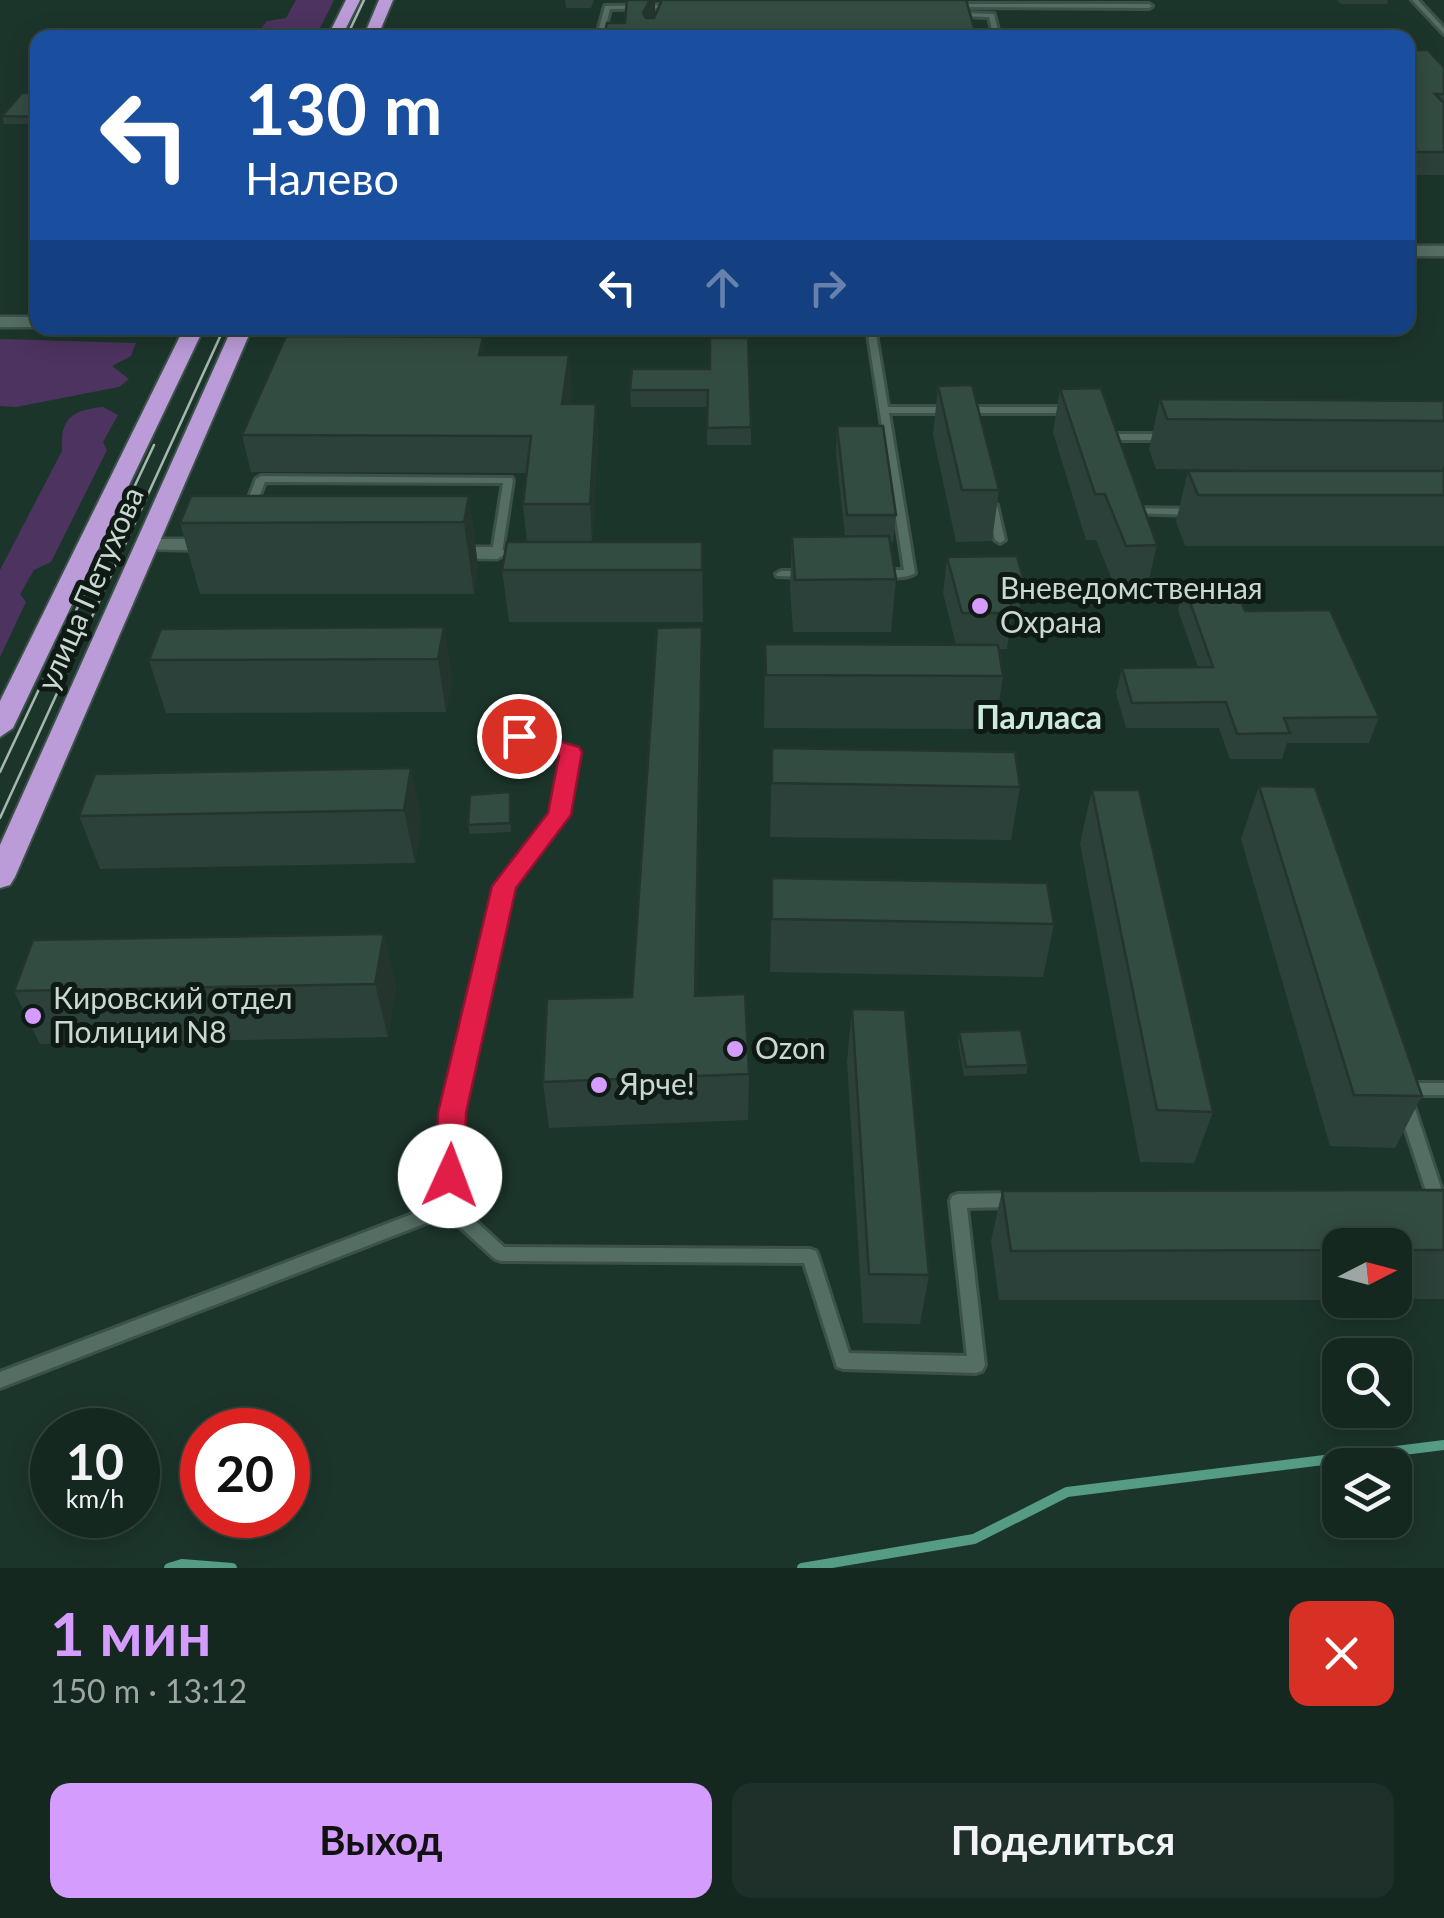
<!DOCTYPE html>
<html lang="ru">
<head>
<meta charset="utf-8">
<style>
	:root { --surface:#152820; --page:#1e3029; --text:#f1f3f6; --muted:#9da6a5; --line:#34443e; --accent:#d49cfc }
	body { margin:0; font-family:Lato,sans-serif; background:var(--page); color:var(--text); height:100vh; display:flex; flex-direction:column; font-size:38px; white-space:nowrap }
	* { box-sizing:border-box; margin:0 }
	p { font-size:32px; color:var(--muted) }
	.icon { flex:none; width:55px; height:55px; fill:none; stroke:currentColor; stroke-width:2; stroke-linecap:round; stroke-linejoin:round }
	.map { position:relative; height:1568px; overflow:hidden }
	.drawer { display:flex; flex-direction:column; background:var(--surface); flex:1 }
	.drawer>* { flex:none }
	.top-card { position:absolute; left:30px; top:30px; width:1385px; height:305px; border-radius:20px; box-shadow:0 5px 25px #0003,0 0 0 2px var(--line); background:#1a4fa0; color:#fff; overflow:hidden }
	.needle { width:65px; rotate:84deg }
	.controls { position:absolute; left:1322px; top:1228px; display:grid; gap:20px }
	.controls a { display:grid; place-items:center; width:90px; height:90px; border-radius:20px; background:var(--surface); box-shadow:0 5px 25px #0003,0 0 0 2px var(--line); font-size:50px }
	.speed { position:absolute; left:30px; top:1408px; display:flex; gap:20px; font-size:50px; font-weight:700; text-align:center }
	.speed>* { display:grid; place-content:center; width:130px; height:130px; border-radius:50%; background:var(--surface); box-shadow:0 5px 25px #0003,0 0 0 2px var(--line); line-height:1 }
	.speed small { font-size:25px; font-weight:400 }
	.speed .limit { border:15px solid #d22; background:#fff; color:#111 }
	.pin { position:absolute; display:grid; place-items:center; width:85px; height:85px; color:#fff; margin:-42px; border:5px solid #fff; border-radius:50%; box-shadow:0 2px 10px #0007 }
	.me { position:absolute; width:110px; margin:-55px; rotate:2deg; stroke-linejoin:round; filter:drop-shadow(0 0 8px #0008) }
	.turn { display:flex; align-items:center; gap:35px; height:210px; padding:0 50px; font-size:45px }
	.turn .icon { width:130px; height:130px; stroke-width:2.5 }
	.turn b { display:block; font-size:70px; line-height:85px }
	.lanes { display:flex; align-items:center; height:95px; padding:0 50px; background:#0003; justify-content:center; gap:50px; direction:ltr }
	.lanes .off { opacity:.35 }
	.round { display:grid; place-items:center; flex:none; width:105px; height:105px; border-radius:20px; background:var(--page) }
	.head { display:flex; align-items:center; justify-content:space-between; height:170px; padding:0 50px }
	h1 { font-size:60px; font-weight:700; line-height:75px; color:var(--accent) }
	.cta { display:flex; gap:20px; margin-top:auto; padding:20px 50px }
	.cta a { flex:1; height:115px; border-radius:20px; background:var(--accent); color:#111; font-size:40px; font-weight:700; line-height:115px; text-align:center }
	.cta a+a { background:var(--page); color:var(--text) }
	.map>svg:first-child { display:block }
</style>
</head>
<body>
<div class="map">
<svg width="1444" height="1568" viewBox="0 0 1444 1568">
	<rect width="100%" height="100%" fill="#1c352b"/>
	<g fill="#4d335f">
		<polygon points="296,0 334,0 317,34 255,37 267,21 286,18"/>
		<polygon points="0,339 136,343 131,356 112,366 129,379 119,387 16,407 0,406"/>
		<path d="M103,407L118,415L103,442L107,450L51,562L34,570L20,594L26,602L0,657V570L62,451C60,418 72,410 103,407Z"/>
	</g>
	<g fill="none" stroke-linecap="round" stroke-linejoin="round">
		<g stroke="#569c85" stroke-width="10">
			<polyline points="169,1568 182,1564 232,1568"/>
			<polyline points="802,1568 974,1539 1067,1492 1444,1445"/>
		</g>
		<g stroke="#3b5149" stroke-width="6">
			<g id="service">
				<polygon points="1412,0 1418,0 1444,28 1444,34"/>
				<polygon points="954,4 1149,4 1152,6 1149,8 952,7"/>
				<polygon points="674,5 676,8 610,9 603,38 367,36 370,34 597,35 605,6"/>
				<polygon points="958,13 994,14 1000,38 994,38 989,17 956,16"/>
				<path d="M867,328H875L888,407H1072L1077,410L1072,413H889L915,573C907,579 884,579 876,573L881,570H904Z"/>
				<polygon points="1108,434 1167,434 1172,437 1167,440 1114,440 1115,444 1110,447 1105,444 1103,437"/>
				<polygon points="261,476 512,478 513,480 502,553 497,556 492,553 503,483 265,482 254,510 253,512 245,512 244,510 256,479"/>
				<polygon points="992,502 997,505 1005,540 1000,543 995,540 987,505"/>
				<polygon points="1130,508 1194,509 1199,512 1194,515 1126,513 1126,509"/>
				<polygon points="781,571 806,571 811,574 806,577 777,576 776,574"/>
				<polygon points="519,733 575,749 577,752 566,815 510,886 460,1113 457,1204 504,1247 810,1249 816,1251 818,1256 849,1353 967,1356 950,1201 952,1196 958,1194 1013,1193 1019,1195 1021,1200 1019,1205 1013,1207 967,1208 985,1365 982,1371 976,1373 843,1369 837,1367 804,1263 501,1261 495,1259 447,1215 0,1388 0,1372 441,1203 444,1113 497,885 554,814 564,754 515,740 513,737"/>
				<polygon points="1407,1083 1444,1083 1444,1095 1407,1095 1402,1093 1400,1089 1402,1085"/>
				<polygon points="1406,1100 1411,1102 1414,1106 1443,1194 1441,1199 1435,1201 1429,1199 1427,1194 1398,1106 1401,1102"/>
			</g>
		</g>
		<g stroke="#3b5149" stroke-width="5">
			<g id="minor">
				<rect x="1408" y="246" width="36" height="10"/>
				<polygon points="146,539 219,539 230,545 219,551 139,549 139,541"/>
				<polygon points="442,547 497,547 508,553 497,559 434,558 434,548"/>
			</g>
		</g>
		<g stroke="#3b5149" stroke-width="5">
			<rect id="secondary" x="0" y="317" width="38" height="10"/>
		</g>
		<g stroke="#3b5149" stroke-width="4">
			<g id="trunk">
				<polygon points="346,0 360,0 341,38 327,38"/>
				<polygon points="379,0 393,0 377,38 363,38"/>
				<polygon points="184,328 204,328 13,728 0,737 0,701"/>
				<polygon points="232,328 252,328 15,877 10,885 0,888 0,845"/>
			</g>
		</g>
		<use href="#service" fill="#546e63" fill-rule="evenodd"/>
		<use href="#minor" fill="#546e63" fill-rule="evenodd"/>
		<use href="#secondary" fill="#546e63" fill-rule="evenodd"/>
		<use href="#trunk" fill="#bb9cd8" fill-rule="evenodd"/>
		<g stroke="#a7b7b0" stroke-width="2.5">
			<polyline points="346,38 364,0"/>
			<polyline points="0,772 154,445"/>
			<polyline points="0,818 224,328"/>
		</g>
	</g>
	<g fill="#2c4139">
		<polygon points="565,0 594,0 591,8 566,8"/>
		<polygon points="1337,0 1388,0 1387,4 1341,4"/>
		<polygon points="1408,50 1444,68 1444,175 1408,175"/>
		<polygon points="38,93 38,124 4,124 2,116"/>
		<polygon points="485,355 572,391 570,404 596,404 598,441 592,542 702,542 703,622 509,622 502,570 527,542 523,504 527,473 251,472 242,435"/>
		<polygon points="710,369 751,427 751,445 707,445 707,407 631,407 630,390"/>
		<polygon points="938,386 999,490 992,541 956,542 933,435"/>
		<polygon points="1060,389 1157,545 1146,591 1117,592 1096,540 1086,540 1053,432"/>
		<polygon points="1160,399 1444,401 1444,465 1442,471 1444,471 1444,546 1185,546 1176,522 1188,471 1360,471 1156,469 1149,449"/>
		<polygon points="837,426 896,515 893,542 890,542 896,579 891,632 793,632 790,589 792,537 845,537 836,453"/>
		<polygon points="469,496 478,566 474,594 200,594 180,523"/>
		<polygon points="947,557 1024,582 1018,619 1011,619 1007,649 998,649 1003,676 995,729 764,728 765,644 956,645 943,593"/>
		<polygon points="1184,585 1245,611 1379,717 1369,743 1287,743 1282,759 1230,759 1219,728 1126,728 1116,693 1122,668 1198,667 1178,610"/>
		<polygon points="444,627 452,680 446,712 166,713 149,660"/>
		<polygon points="702,674 697,996 749,1074 748,1120 549,1128 543,1082 632,997"/>
		<polygon points="772,748 1020,787 1011,840 770,837"/>
		<polygon points="411,768 421,822 415,863 100,869 79,816"/>
		<polygon points="1259,786 1422,1096 1395,1148 1330,1146 1241,839"/>
		<polygon points="1092,790 1213,1112 1194,1163 1140,1162 1080,843"/>
		<polygon points="510,792 511,832 470,834 468,825"/>
		<polygon points="772,878 1054,924 1043,977 770,972"/>
		<polygon points="384,934 396,987 388,1037 40,1044 14,991"/>
		<polygon points="852,1009 929,1275 920,1324 863,1323 847,1062"/>
		<polygon points="959,1032 1028,1065 1026,1074 964,1076 958,1041"/>
		<polygon points="1444,1190 1444,1299 1395,1299 1395,1245 1340,1245 1340,1300 999,1300 991,1241 1002,1191"/>
	</g>
	<g fill="#24352e">
		<polygon points="650,0 655,0 655,13 644,37 643,13"/>
		<polygon points="483,337 487,373 479,355"/>
		<polygon points="569,355 572,391 565,441 562,404"/>
		<polygon points="596,404 598,441 592,542 590,504"/>
		<polygon points="469,496 478,566 474,594 464,522"/>
		<polygon points="444,627 452,680 446,712 438,659"/>
		<polygon points="702,627 702,674 696,1042 695,996"/>
		<polygon points="411,768 421,822 415,863 404,810"/>
		<polygon points="384,934 396,987 388,1037 375,984"/>
	</g>
	<g fill="#334c42" stroke="#24352e" stroke-width="2.5">
		<polygon points="627,0 650,0 643,13 646,18 654,18 662,0 966,0 977,38 604,38 607,23 625,23"/>
		<polygon points="407,32 442,32 440,38 405,38"/>
		<polygon points="1408,50 1428,50 1444,68 1444,94 1435,94 1444,103 1444,152 1408,152"/>
		<polygon points="22,93 38,93 38,117 2,116"/>
		<polygon points="286,336 483,337 479,355 569,355 562,404 596,404 590,504 523,504 531,436 242,435"/>
		<polygon points="710,338 748,338 751,427 707,428 708,390 630,390 632,369 710,369"/>
		<polygon points="972,385 999,490 962,490 938,386"/>
		<polygon points="1101,388 1157,545 1126,546 1105,494 1095,494 1060,389"/>
		<polygon points="1160,399 1444,401 1444,421 1167,419"/>
		<polygon points="837,426 883,426 896,515 847,515"/>
		<polygon points="1188,471 1444,471 1444,495 1198,495"/>
		<polygon points="191,496 469,496 464,522 180,523"/>
		<polygon points="889,536 896,579 795,580 792,537"/>
		<polygon points="507,542 702,542 702,570 502,570"/>
		<polygon points="1017,556 1024,582 1007,583 1012,613 962,613 947,557"/>
		<polygon points="1184,585 1235,585 1245,611 1330,610 1379,717 1284,718 1290,733 1237,734 1226,702 1132,703 1122,668 1213,667"/>
		<polygon points="444,627 438,659 149,660 161,629"/>
		<polygon points="702,627 695,996 745,994 749,1074 543,1082 547,999 632,997 657,628"/>
		<polygon points="765,644 998,645 1003,676 766,675"/>
		<polygon points="772,748 1015,752 1020,787 772,783"/>
		<polygon points="411,768 404,810 79,816 95,774"/>
		<polygon points="1259,786 1315,787 1422,1096 1354,1095"/>
		<polygon points="1092,790 1139,790 1213,1112 1157,1110"/>
		<polygon points="510,792 510,823 468,825 470,795"/>
		<polygon points="772,878 1047,883 1054,924 772,919"/>
		<polygon points="384,934 375,984 14,991 33,940"/>
		<polygon points="852,1009 905,1010 929,1275 869,1274"/>
		<polygon points="1021,1030 1028,1065 966,1067 959,1032"/>
		<polygon points="1444,1190 1444,1250 1395,1250 1395,1245 1340,1245 1340,1250 1011,1251 1002,1191"/>
	</g>
	<polygon fill="#e11d48" stroke="#92132f" stroke-width="2.5" points="519,729 579,747 582,752 571,815 516,888 466,1113 464,1176 460,1184 450,1188 440,1184 436,1176 438,1113 492,886 548,813 559,756 511,742 511,731"/>
	<g fill="#d49cfc" stroke="#0f1a15" stroke-width="4">
		<circle cx="980" cy="606" r="10"/>
		<circle cx="33" cy="1016" r="10"/>
		<circle cx="735" cy="1049" r="10"/>
		<circle cx="599" cy="1085" r="10"/>
	</g>
	<g text-anchor="middle" stroke-width="10" stroke-linejoin="round" paint-order="stroke">
		<g font-size="30" fill="#cad8d2" stroke="#0f1a15">
			<text transform="translate(91 589) rotate(-66)" y="10">улица Петухова</text>
		</g>
		<g font-size="30" fill="#cad8d2" stroke="#0f1a15" text-anchor="start">
			<text x="1000" y="599">Вневедомственная<tspan x="1000" dy="34">Охрана</tspan></text>
			<text x="53" y="1009">Кировский отдел<tspan x="53" dy="34">Полиции N8</tspan></text>
			<text x="755" y="1059">Ozon</text>
			<text x="619" y="1095">Ярче!</text>
		</g>
		<g font-size="32" font-weight="bold" fill="#cdeadd" stroke="#0f1a15">
			<text x="1039" y="729">Палласа</text>
		</g>
	</g>
</svg>
<div class="controls">
<a><svg class="needle" viewBox="-14 -14 28 28"><path d="M0-13l5 13h-10z" fill="#e53935"/><path d="M0 13l5-13h-10z" fill="#9da6a5"/></svg></a>
<a><svg class="icon" aria-label="search" viewBox="0 0 24 24"><circle cx="10" cy="10" r="6"/><path d="M15 15l6 6"/></svg></a>
<a><svg class="icon" aria-label="layers" viewBox="0 0 24 24"><path d="M12 4l9 5-9 5-9-5zM3 14l9 5 9-5"/></svg></a>
</div>
<div class="speed"><div>10<small>km/h</small></div><div class="limit">20</div></div>
<div class="pin" style="left:519px;top:736px;background:#d93025"><svg class="icon" aria-label="arrive" viewBox="0 0 24 24"><path d="M6 21V4h12l-3 4 3 4H6"/></svg></div>
<svg class="me" style="left:450px;top:1176px" viewBox="-20 -20 40 40"><circle r="19" fill="#fff"/><path d="M0-13L10 11 0 6-10 11z" fill="#e11d48"/></svg>
<div class="top-card">
<div class="turn"><svg class="icon" aria-label="left" viewBox="0 0 24 24"><path d="M17 20v-9H6M10 6l-5 5 5 5"/></svg><div><b>130 m</b>Налево</div></div>
<div class="lanes"><svg class="icon" aria-label="left" viewBox="0 0 24 24"><path d="M17 20v-9H6M10 6l-5 5 5 5"/></svg><svg class="icon off" aria-label="ahead" viewBox="0 0 24 24"><path d="M12 20V5M6 11l6-6 6 6"/></svg><svg class="icon off" aria-label="right" viewBox="0 0 24 24"><path d="M7 20v-9h11M14 6l5 5-5 5"/></svg></div>
</div>
</div>
<section class="drawer">
<div class="head"><div><h1>1 мин</h1><p>150 m · 13:12</p></div><a class="round" style="background:#d93025;color:#fff"><svg class="icon" aria-label="close" viewBox="0 0 24 24"><path d="M6 6l12 12M18 6L6 18"/></svg></a></div>
<div class="cta"><a>Выход</a><a>Поделиться</a></div>
</section>
</body>
</html>
